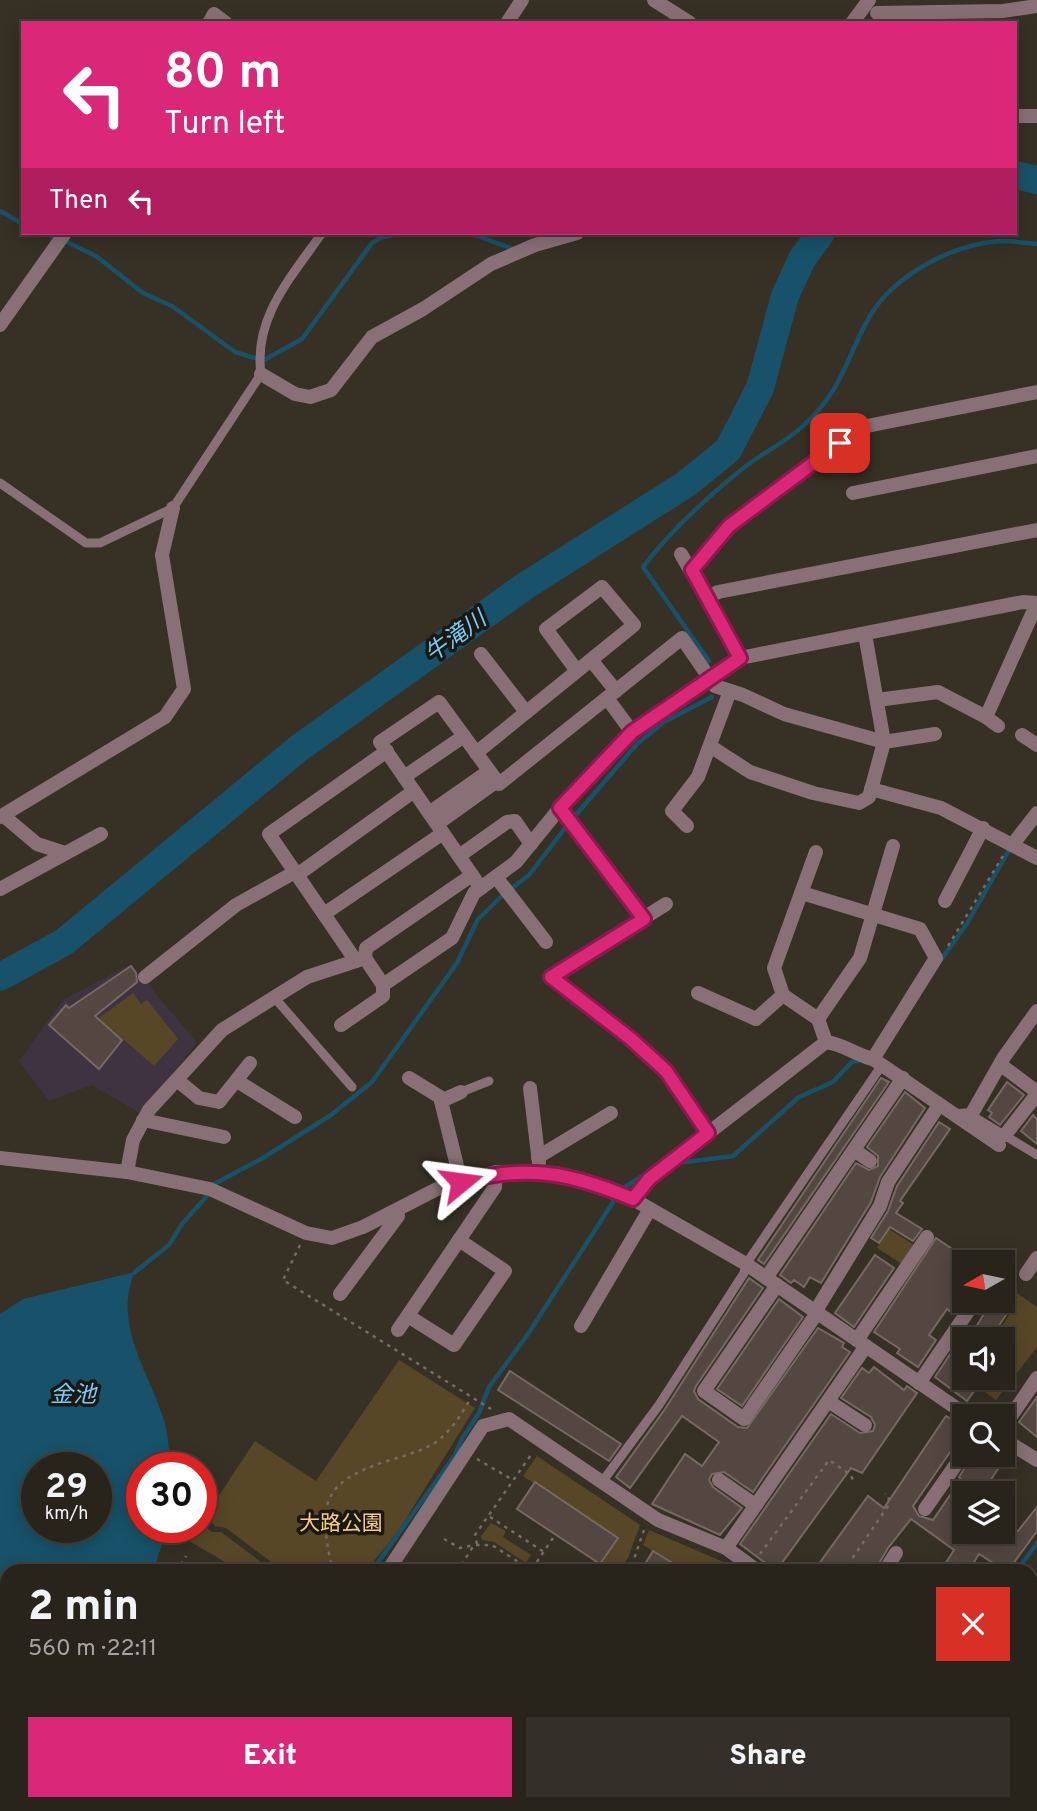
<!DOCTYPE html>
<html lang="en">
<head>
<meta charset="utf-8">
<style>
	:root { --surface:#28241c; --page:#343029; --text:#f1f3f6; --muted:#a5a4a3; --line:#44413b; --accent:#db2777 }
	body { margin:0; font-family:Overpass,"Noto Sans JP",sans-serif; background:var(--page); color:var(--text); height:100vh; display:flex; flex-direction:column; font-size:26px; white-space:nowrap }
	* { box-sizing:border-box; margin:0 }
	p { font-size:23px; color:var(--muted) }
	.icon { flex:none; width:38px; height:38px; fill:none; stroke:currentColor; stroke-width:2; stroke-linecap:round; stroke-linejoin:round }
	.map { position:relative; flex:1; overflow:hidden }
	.details { position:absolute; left:0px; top:1564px; width:1038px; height:247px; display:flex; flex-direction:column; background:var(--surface); border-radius:21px 21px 0 0; box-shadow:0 4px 18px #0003,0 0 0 2px var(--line) }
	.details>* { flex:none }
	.top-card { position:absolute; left:21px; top:21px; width:996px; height:214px; border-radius:0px; box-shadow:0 4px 18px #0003,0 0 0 2px var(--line); background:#db2777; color:#fff; overflow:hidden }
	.needle { width:46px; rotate:261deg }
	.tools { position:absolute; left:952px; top:1250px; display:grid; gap:14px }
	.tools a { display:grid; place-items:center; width:63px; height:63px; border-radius:0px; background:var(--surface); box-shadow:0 4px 18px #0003,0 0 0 2px var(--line); font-size:35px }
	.speed { position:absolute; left:21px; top:1452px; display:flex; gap:14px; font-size:35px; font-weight:700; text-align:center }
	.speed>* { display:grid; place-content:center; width:91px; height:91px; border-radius:50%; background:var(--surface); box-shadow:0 4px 18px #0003,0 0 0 2px var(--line); line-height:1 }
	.speed small { font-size:18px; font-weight:400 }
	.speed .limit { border:10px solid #d22; background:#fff; color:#111 }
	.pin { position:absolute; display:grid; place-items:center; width:60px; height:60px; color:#fff; margin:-30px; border-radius:14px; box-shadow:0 4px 10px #0006 }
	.me { position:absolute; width:77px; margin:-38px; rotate:74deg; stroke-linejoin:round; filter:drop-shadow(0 0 5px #0008) }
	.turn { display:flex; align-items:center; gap:24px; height:147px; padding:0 28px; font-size:32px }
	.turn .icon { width:91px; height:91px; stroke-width:2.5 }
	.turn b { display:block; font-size:49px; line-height:60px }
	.then { display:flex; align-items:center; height:66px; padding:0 28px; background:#0003; gap:14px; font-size:26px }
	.round { display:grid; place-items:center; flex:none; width:74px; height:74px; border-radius:0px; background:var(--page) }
	.head { display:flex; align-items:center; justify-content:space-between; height:119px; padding:0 28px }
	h1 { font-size:42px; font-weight:800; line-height:52px }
	.button { display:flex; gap:14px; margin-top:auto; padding:14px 28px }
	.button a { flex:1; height:80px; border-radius:0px; background:var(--accent); color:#fff; font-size:28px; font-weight:800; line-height:80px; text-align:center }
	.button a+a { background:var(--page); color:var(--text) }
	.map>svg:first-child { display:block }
</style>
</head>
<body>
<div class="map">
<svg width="1037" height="1811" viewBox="0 0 1037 1811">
	<rect width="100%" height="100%" fill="#363025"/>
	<polygon fill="#3f3342" points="131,964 197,1043 140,1113 92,1085 49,1101 19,1061 63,1000"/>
	<g fill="#574727">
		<polygon points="133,993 141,1004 147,1000 178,1039 154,1066 99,1018"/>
		<polygon points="889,1229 914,1245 902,1264 877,1248"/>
		<polygon points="1003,1284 1037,1307 1037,1347 996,1400 967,1379 963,1382 958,1362 964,1366 964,1377 1003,1377 1003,1339 993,1339 1016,1305 1003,1296"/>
		<polygon points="399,1360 475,1408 399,1530 366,1571 283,1571 226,1528 215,1526 209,1519 212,1506 255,1441 316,1481"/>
		<polygon points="537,1456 640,1525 628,1558 618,1571 588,1571 594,1560 601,1564 618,1539 523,1476"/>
		<polygon points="491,1523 506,1531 503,1537 531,1555 526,1563 494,1542 482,1540 481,1536"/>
		<polygon points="201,1525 213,1532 221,1532 273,1571 240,1571 186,1539 193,1528 201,1528"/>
		<polygon points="649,1530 721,1561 735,1571 687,1571 643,1545"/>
	</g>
	<path fill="#17526a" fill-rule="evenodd" d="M135,1272C112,1323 149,1372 164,1420C168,1435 169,1453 172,1468H142V1528H167L156,1563L143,1571L7,1572V1645H0V1314L23,1299ZM37,1468H96V1528H37Z"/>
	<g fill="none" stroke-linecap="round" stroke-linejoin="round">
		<g stroke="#17526a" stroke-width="4.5">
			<polyline points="0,211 23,224"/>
			<polyline points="43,233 54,237"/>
			<polyline points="469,233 513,249"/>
			<polyline points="67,242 96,256 143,293 172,306 235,352 255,358"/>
			<polyline points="264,360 302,339 372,243 380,238 400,233"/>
			<path d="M709,661L643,567C671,530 705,499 741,470C761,453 786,443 805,424C844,388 846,357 870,316C894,275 953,244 1000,241C1012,241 1025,243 1037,244"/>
			<polyline points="574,817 637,744 664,722 712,697"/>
			<polyline points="512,888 529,875 566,827"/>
			<polyline points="941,960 968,922 1010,848"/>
			<polyline points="678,1163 733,1156 799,1097 833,1082 852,1062 861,1060"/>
			<polyline points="214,1184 263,1158 331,1115 372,1082 457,963 478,919 502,896"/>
			<polyline points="622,1189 644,1175"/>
			<polyline points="135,1272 169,1245 182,1224 207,1196"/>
			<polyline points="371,1572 455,1455 462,1439 479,1413 489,1387 528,1334 615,1199"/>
			<polyline points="1016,1572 1037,1543"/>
			<polyline points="1031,1803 1037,1797"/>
			<polyline points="647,1811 651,1804"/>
			<polyline points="1022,1811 1029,1804"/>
		</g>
		<g stroke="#17526a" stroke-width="28">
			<polyline points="1015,175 1037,180"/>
			<polyline points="0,977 64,942 299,748 525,586 686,484 728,450 760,388 785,296 802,259 821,233"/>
		</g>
	</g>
	<g fill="#544741" stroke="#776962" stroke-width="2">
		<polygon points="131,966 136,973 137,982 95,1016 122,1040 99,1069 49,1025 66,1005 69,1008"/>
		<polygon points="881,1078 889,1082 764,1264 758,1260"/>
		<polygon points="1007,1082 1024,1095 1000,1125 989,1117 992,1113 988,1110"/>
		<polygon points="905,1092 925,1108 880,1177 871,1202 821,1283 810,1277 804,1287 794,1280 791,1283 780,1275 856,1163 869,1170 878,1166 878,1156 867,1147"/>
		<polygon points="1033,1115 1037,1119 1037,1144 1021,1131"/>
		<polygon points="939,1122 950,1129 900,1201 903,1203 896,1213 922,1229 913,1241 890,1227 879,1243 871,1238 888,1211 897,1186"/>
		<polygon points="936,1238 964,1257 964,1291 951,1312 947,1309 929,1335 936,1340 918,1367 897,1353 900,1349 874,1332"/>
		<polygon points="875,1255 894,1268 854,1327 835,1313"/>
		<polygon points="749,1278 763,1288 696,1386 694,1391 698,1399 738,1427 747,1428 818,1328 844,1343 842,1347 850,1352 753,1492 724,1472 712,1474 709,1480 713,1487 742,1508 720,1535 652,1504 685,1454 702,1466 719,1442 682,1416 630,1488 616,1477 665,1409"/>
		<polygon points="779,1299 803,1317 742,1406 717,1389"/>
		<polygon points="992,1300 1016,1300 990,1339 969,1339"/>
		<polygon points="957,1344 964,1349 964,1378 977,1387 967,1401 935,1377"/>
		<polygon points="874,1367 904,1390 907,1386 917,1393 862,1473 851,1468 776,1571 740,1544 831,1414 860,1433 873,1431 875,1425 871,1417 841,1398 862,1368 869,1373"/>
		<polygon points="510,1371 621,1444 609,1461 498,1390"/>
		<polygon points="1037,1397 1037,1437 1019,1422"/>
		<polygon points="946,1416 964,1426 964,1432 913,1506 919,1516 933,1520 961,1479 959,1477 973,1454 1008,1454 982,1493 964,1493 964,1517 955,1531 1018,1531 1037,1507 1037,1531 1007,1572 979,1554 968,1572 940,1572 954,1550 911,1519 888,1548 874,1572 813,1572 868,1496 884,1508"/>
		<polygon points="535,1482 618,1538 600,1564 517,1509"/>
		<polygon points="653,1551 687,1572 640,1572"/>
	</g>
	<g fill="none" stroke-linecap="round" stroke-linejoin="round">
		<g stroke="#726c63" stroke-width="2.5" stroke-dasharray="3.5 5" stroke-linecap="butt">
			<polyline points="948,946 1003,856"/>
			<polyline points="300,1245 283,1280 491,1409"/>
			<polyline points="477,1459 513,1480"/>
			<polyline points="490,1517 544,1552"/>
			<polyline points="444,1539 460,1548 474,1545"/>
			<polyline points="477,1544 475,1535 533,1452"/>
			<polyline points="760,1554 829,1460 851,1475 854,1483"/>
			<polyline points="532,1569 553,1538"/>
			<polyline points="177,1572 186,1556"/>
			<path d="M333,1572C318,1506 319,1483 387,1461C403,1456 419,1452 433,1444C450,1433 461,1415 471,1398"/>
			<polyline points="457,1572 474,1545 492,1545 534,1572"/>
			<polyline points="626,1572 633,1562 645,1527"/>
			<polyline points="843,1572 888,1506 889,1497 885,1494"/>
			<polyline points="1031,1657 1037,1651"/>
			<polyline points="782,1811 788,1804"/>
		</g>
		<g stroke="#887076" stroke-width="9">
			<path d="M0,483L86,543H100L173,508L261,374C253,318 292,276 322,233"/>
			<polyline points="274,997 352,1087"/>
			<polyline points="461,1092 489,1081"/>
			<polyline points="971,1115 1037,1155"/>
			<polyline points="602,1482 659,1405 744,1273 746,1264 882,1065"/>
		</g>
		<g stroke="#887076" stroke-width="14">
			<polyline points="654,0 690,23"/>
			<polyline points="877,13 1003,11 1037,6"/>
			<polyline points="209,23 214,14 226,23"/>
			<polyline points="507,23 522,0"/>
			<polyline points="852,23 869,0"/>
			<polyline points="1015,116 1037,116"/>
			<polyline points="0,325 65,233"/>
			<polyline points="261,374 295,394 310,397 331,390 372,337 423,309 491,264 535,245 577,233"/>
			<polyline points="853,493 1037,456"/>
			<polyline points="681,554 740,658"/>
			<polyline points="692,570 729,526 862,427 1037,392"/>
			<polyline points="707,598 718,592 1037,530"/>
			<polyline points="481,654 526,712"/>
			<polyline points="591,660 616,691"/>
			<polyline points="607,698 632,732"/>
			<polyline points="877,700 938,692 986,717 998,726"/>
			<polyline points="1022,735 1037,745"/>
			<polyline points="710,746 750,772 813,793 859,803 869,797 884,742 865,634"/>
			<polyline points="476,753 634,625 602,587 546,629 577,671"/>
			<polyline points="404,777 464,736"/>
			<polyline points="871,789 941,808 1037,858"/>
			<polyline points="560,808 644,919"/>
			<polyline points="429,813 489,771"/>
			<polyline points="0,817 165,717 184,689 162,555 173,508"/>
			<polyline points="5,817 37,844 65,853"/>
			<polyline points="437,824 497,781"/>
			<polyline points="687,826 672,811 698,777 730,691"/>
			<polyline points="1013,844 1037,813"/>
			<polyline points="816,852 774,968 783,995 818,1019"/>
			<polyline points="459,856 507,822 515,821 531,844"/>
			<polyline points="297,875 414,791"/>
			<polyline points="496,877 546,942"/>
			<polyline points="481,888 380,742 439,702 499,784 682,638 715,686 743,695 784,714 884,742 935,734"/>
			<polyline points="0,889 101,834"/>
			<polyline points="802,893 920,929 936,958 873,1059 999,1145"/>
			<polyline points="945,901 983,828"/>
			<polyline points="666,904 551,977 631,1039 666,1071 708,1133"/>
			<polyline points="324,914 443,833"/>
			<polyline points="356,961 269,834 387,751"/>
			<polyline points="145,977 236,905 295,872"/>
			<polyline points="383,985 452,938 474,893 516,862 560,808 632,732 740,658 1023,602 1037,603 986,717"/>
			<polyline points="698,993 756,1019 783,995"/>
			<polyline points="341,1025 383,996 383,985 365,958 366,948 472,875"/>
			<polyline points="826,1042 818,1019 860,958 893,846"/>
			<polyline points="1005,1068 1037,1092"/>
			<polyline points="409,1078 440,1097 461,1182"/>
			<polyline points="177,1080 199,1098 219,1102 250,1063"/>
			<polyline points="237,1081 295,1117"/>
			<polyline points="530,1088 539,1163"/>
			<polyline points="441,1101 461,1092"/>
			<polyline points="959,1116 971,1115 1004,1057 1037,1011"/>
			<polyline points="143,1120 224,1137"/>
			<polyline points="1005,1135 1037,1094"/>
			<polyline points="854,1150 870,1161"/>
			<polyline points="538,1157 611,1113"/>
			<polyline points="0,1158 127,1172 210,1189 306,1233 332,1238 363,1227 437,1189 496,1172 557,1173 633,1199 746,1264 968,1416"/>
			<polyline points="127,1172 133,1140 149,1110 222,1030 307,977 365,958"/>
			<path d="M633,1199L649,1179L826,1042C843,1044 856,1055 873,1059"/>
			<polyline points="1026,1274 1037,1258"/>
			<polyline points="766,1278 903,1078"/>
			<polyline points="777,1285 704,1391 744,1419 817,1313"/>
			<polyline points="340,1294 398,1216 397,1210"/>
			<polyline points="815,1312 880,1206 888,1182 939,1105"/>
			<polyline points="408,1316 454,1345 505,1271 459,1240"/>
			<polyline points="581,1326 650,1209"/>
			<polyline points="398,1330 495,1187 496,1172"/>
			<polyline points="857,1340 927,1237"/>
			<polyline points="919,1383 971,1307"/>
			<polyline points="828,1401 865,1425"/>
			<polyline points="1003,1428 1037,1378"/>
			<polyline points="1003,1439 1037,1460"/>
			<polyline points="719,1480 755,1505"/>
			<polyline points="925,1509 964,1453"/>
			<polyline points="726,1548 866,1346"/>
			<polyline points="387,1572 483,1426 509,1419 658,1520 726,1548 759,1572"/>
			<polyline points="884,1572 896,1553"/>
			<polyline points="1031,1755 1037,1761"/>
			<polyline points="464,1804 474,1811"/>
			<polyline points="749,1804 755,1811"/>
			<polyline points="216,1811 220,1804"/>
			<polyline points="513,1811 518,1804"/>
			<polyline points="630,1811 634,1804"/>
		</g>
	</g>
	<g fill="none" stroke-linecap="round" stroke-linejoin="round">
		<g stroke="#8e194d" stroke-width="18">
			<path id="route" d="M461,1182C527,1164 571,1173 633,1199L649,1179L708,1133L666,1071L631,1039L551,977L644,919L560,808L632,732L740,658L692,570L729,526L840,443"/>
		</g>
		<use href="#route" stroke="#db2777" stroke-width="12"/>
	</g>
	<g text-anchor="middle" stroke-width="7" stroke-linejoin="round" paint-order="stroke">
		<g font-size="21" fill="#f4ce85" stroke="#1b1813">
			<text x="341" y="1530">大路公園</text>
		</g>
		<g font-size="23" font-style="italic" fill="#77cdf6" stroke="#1b1813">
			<text transform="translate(455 636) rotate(-36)" y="8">牛滝川</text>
			<text x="73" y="1402">金池</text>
		</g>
	</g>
</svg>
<div class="tools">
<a><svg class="needle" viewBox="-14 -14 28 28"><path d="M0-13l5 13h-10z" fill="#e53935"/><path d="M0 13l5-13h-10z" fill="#a5a4a3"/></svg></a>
<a><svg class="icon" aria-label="sound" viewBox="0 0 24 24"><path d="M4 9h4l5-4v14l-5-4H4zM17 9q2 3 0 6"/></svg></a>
<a><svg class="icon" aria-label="search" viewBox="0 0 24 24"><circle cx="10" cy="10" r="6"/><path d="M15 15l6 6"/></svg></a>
<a><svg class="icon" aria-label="layers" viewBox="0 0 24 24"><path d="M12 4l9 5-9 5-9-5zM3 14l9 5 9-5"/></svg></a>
</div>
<div class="speed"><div>29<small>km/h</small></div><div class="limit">30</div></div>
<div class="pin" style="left:840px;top:443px;background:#d93025"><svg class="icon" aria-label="arrive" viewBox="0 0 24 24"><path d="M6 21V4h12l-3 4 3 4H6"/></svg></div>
<svg class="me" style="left:461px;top:1182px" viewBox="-20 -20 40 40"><path d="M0-17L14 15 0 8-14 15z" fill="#db2777" stroke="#fff" stroke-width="4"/></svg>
<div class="top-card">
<div class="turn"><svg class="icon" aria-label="left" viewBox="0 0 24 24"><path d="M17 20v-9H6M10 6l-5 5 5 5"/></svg><div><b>80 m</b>Turn left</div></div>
<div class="then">Then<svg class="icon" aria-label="left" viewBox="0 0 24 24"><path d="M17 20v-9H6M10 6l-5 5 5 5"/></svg></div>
</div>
<section class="details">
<div class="head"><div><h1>2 min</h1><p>560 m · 22:11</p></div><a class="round" style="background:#d93025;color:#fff"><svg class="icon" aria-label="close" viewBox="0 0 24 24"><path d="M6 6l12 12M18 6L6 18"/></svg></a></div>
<div class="button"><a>Exit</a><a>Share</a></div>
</section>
</div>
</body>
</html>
